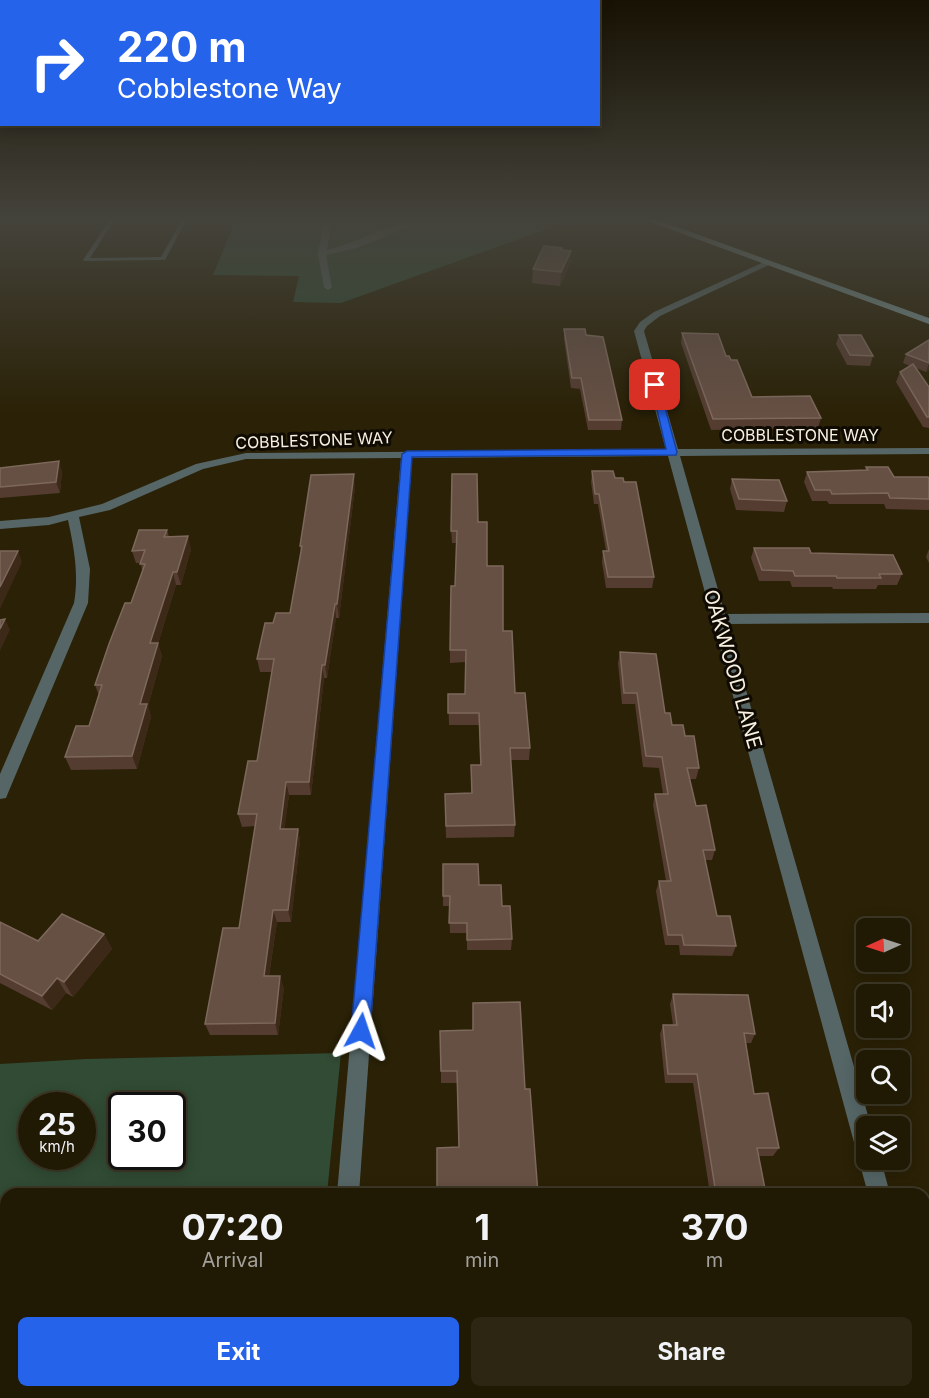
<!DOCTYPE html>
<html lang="en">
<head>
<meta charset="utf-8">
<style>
	:root { --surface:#201904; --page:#2d2613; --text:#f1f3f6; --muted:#a2a09a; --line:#3d3826; --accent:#2563eb }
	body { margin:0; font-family:Inter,sans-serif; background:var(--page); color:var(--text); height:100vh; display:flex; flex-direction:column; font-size:22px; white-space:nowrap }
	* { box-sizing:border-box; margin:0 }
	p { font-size:20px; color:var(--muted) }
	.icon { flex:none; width:33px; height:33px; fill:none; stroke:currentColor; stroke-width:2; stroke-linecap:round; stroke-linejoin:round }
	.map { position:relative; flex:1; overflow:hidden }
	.drawer { position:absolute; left:0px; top:1188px; width:930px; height:210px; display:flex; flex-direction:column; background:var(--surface); border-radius:18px 18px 0 0; box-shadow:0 3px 15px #0003,0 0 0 2px var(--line) }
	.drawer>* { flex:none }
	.banner { position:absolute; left:0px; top:0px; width:600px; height:126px; box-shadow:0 3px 15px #0003,0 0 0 2px var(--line); background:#2563eb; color:#fff; overflow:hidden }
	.needle { width:39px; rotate:267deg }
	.buttons { position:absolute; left:856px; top:918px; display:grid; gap:12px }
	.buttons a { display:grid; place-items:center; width:54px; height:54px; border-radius:9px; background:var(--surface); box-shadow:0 3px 15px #0003,0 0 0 2px var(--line); font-size:30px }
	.speed { position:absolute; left:18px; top:1092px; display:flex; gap:12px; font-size:30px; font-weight:700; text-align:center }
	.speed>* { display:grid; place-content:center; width:78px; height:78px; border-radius:50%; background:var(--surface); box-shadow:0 3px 15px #0003,0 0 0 2px var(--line); line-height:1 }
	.speed small { font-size:15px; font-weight:400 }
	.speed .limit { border:3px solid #111; border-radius:9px; background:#fff; color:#111 }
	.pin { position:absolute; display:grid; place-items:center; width:51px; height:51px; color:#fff; margin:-26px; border-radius:12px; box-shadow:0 3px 9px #0006 }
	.me { position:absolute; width:66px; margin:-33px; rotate:5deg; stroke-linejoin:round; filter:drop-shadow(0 0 4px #0008) }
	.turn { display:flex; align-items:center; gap:21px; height:126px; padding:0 18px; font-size:27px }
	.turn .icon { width:78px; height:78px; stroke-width:2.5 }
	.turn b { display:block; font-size:42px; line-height:51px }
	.eta { display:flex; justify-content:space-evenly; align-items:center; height:102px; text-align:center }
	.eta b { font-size:36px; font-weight:700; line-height:42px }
	.primary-button { display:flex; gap:12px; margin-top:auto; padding:12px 18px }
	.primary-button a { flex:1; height:69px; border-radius:9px; background:var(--accent); color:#fff; font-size:24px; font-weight:700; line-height:69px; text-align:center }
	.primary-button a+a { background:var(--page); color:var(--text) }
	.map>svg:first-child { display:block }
</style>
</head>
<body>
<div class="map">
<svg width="929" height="1398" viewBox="0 0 929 1398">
	<rect width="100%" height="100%" fill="#2a2106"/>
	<g fill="#314b34" fill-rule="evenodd">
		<polygon points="236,219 575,219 341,303 293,302 299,276 213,275"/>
		<path d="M341,1053L327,1194H6V1392H308V1398H0V1064L86,1059ZM32,1106H82V1156H32ZM122,1106H172V1156H122Z"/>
	</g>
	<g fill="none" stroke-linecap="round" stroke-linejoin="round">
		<polygon fill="#566666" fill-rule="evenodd" points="110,219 115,219 90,258 161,257 182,219 187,219 165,260 84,261 83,260"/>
		<g fill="#566666" fill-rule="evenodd">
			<path d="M324,219H332L327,250C356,243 401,219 428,219L357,248L326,255L332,287L328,290L324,287L318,254Z"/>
			<path d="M766,261L773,263L660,316L647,326L644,331L678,449L929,448V454L680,456L725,614L929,613V623L727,624L871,1126H867V1160H881L890,1194H868L668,456L412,458L359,1194H337L401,458L246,459L203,469L110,510L79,517L90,569L88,603L8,793L6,798L0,799V774L74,603C79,574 74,548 68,520L49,525L0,529V521L49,517L102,504L196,464L246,453L666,450L634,331L640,322L654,312Z"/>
			<polygon points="924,1342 929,1344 929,1385 924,1383"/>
			<polygon points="319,1392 345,1392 344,1398 318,1398"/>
		</g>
		<polygon fill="#748d8d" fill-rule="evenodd" points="642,219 655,219 929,318 929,324"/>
	</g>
	<g fill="#543c30">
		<polygon points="562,250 571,251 570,264 560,286 532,283 533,269"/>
		<polygon points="564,329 586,335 622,420 621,430 588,430 580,389 571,388 564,339"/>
		<polygon points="682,333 726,356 752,397 821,418 818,428 711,430 681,343"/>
		<polygon points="839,335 873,356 870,366 847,365 836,344"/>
		<polygon points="929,340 929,370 926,372 916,368 929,387 929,428 923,427 896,382 900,372 910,366 903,363 906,354"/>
		<polygon points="866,467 894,477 929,478 929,510 886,509 884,504 829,504 827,501 812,501 804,482 807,472 865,470"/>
		<polygon points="0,468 62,471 60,493 0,498"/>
		<polygon points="592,471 615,478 654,577 652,588 606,588 602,562 603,551 606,551 598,504 594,504 591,482"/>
		<polygon points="732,479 787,501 784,512 736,510 730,489"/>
		<polygon points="355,487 339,618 336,618 327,678 324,678 311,795 289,795 284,829 298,829 300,841 291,922 277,922 269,976 284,988 278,1035 210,1035 205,1024 239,928 255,826 242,827 238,814 257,761 272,672 260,672 257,659 273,623 290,613 301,552 300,546"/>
		<polygon points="478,522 503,631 515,693 530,748 529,760 510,760 515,825 514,837 446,838 445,794 471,793 471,765 480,765 479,725 449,725 448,694 465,694 466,662 450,663 450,650 455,586 456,543 452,543 451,531"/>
		<polygon points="167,530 169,537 191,549 181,585 176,585 158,644 162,656 148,706 151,717 137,769 71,770 65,757 89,726 99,696 95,685 131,603 142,571 141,563 136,563 132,551"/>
		<polygon points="754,548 811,553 902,574 897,585 878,585 876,589 833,589 832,587 792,587 790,581 759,581 751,558"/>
		<polygon points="929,549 929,563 926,557"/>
		<polygon points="620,652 665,713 672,725 685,736 699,768 696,779 690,779 696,806 715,850 712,860 705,860 717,916 736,946 732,956 680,955 679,945 665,945 656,891 659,881 666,881 653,805 655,794 663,794 659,768 643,767 635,704 622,704 618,663"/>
		<polygon points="443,864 479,885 502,906 512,939 511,950 467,950 467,933 450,933 449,906 443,906"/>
		<polygon points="0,922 38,941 104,934 112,949 73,997 66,993 52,1010 0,983"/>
		<polygon points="673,994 755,1034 751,1043 746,1043 754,1094 779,1148 773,1156 759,1156 766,1194 710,1194 693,1083 665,1083 660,1034 663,1025 673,1025 670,1004"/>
		<polygon points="520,1002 459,1147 457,1083 441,1083 441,1071"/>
		<polygon points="435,1392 513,1392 511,1398 436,1398"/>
		<polygon points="771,1392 829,1392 823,1395 771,1393"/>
	</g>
	<g fill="#3c2917">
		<polygon points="571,251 570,264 560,286 561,272"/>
		<polygon points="929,363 929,370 926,372"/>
		<polygon points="59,461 62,471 60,493 56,482"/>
		<polygon points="354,474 355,487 339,618 337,604"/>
		<polygon points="188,536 191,549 181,585 177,572"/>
		<polygon points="18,551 22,562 0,609 0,587"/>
		<polygon points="173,572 176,585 158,644 162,656 148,706 151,717 137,769 132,756 150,643"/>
		<polygon points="335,604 336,618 327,678 325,665"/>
		<polygon points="5,619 10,630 0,651 0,629"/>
		<polygon points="322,665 324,678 311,795 309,782"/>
		<polygon points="286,782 289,795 283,842 280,829"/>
		<polygon points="298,829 300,841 291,922 288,910"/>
		<polygon points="273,910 277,922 267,988 264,976"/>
		<polygon points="104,934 112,949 73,997 64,982"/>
		<polygon points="280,976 284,988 278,1035 275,1023"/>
		<polygon points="57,978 66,993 52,1010 42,996"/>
	</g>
	<g fill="#664f43" stroke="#7d685c" stroke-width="1.5">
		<polygon points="544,246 562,248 561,250 571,251 561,272 533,269"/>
		<polygon points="564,329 585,329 586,335 603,337 622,420 589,420 581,378 572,378"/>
		<polygon points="682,333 718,334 726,356 729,356 731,360 737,360 752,397 810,396 821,418 713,419"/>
		<polygon points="839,335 861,335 873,356 850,355"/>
		<polygon points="929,340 929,363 906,354"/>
		<polygon points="913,364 929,387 929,417 927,417 900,372"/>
		<polygon points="59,461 56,482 0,487 0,468"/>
		<polygon points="866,467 888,467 894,477 928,477 929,478 929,499 890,498 888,493 832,494 830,490 815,490 807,472 868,470"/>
		<polygon points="592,471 613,471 615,478 623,478 624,482 636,482 654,577 608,577 603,551 609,551 599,494 595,494"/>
		<polygon points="354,474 337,604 335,604 325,665 322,665 309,782 286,782 280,829 298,829 288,910 273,910 264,976 280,976 275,1023 205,1024 223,928 239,928 257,814 238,814 248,761 257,761 274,659 257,659 265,623 273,623 276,613 290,613 302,546 300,546 311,475"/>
		<polygon points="452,474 477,474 478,522 487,522 487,566 503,566 503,631 512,631 515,693 525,693 530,748 510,748 515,825 446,826 445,794 472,793 471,765 481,765 479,713 448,713 448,694 465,694 466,650 450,650 451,586 455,586 457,531 451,531"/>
		<polygon points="732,479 779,480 787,501 739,499"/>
		<polygon points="139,530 167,530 164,537 188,536 177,572 173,572 150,643 158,643 140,704 147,704 132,756 65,757 76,726 89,726 102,685 95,685 109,644 125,603 131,603 145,564 140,564 145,550 132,551"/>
		<polygon points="754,548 809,548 811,553 893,555 902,574 879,574 881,578 837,578 836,576 795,576 793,571 762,570"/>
		<polygon points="0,551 18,551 0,587"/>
		<polygon points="5,619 0,629 0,620"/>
		<polygon points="620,652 656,654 665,713 670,713 672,725 683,725 685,736 694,736 699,768 687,768 696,806 706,805 715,850 703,850 717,916 730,916 736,946 684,945 682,935 668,935 659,881 671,881 655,794 668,794 662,757 646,756 637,693 624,693"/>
		<polygon points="443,864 478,864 479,885 501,885 502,906 510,906 512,939 467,940 467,923 449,923 450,896 443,896"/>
		<polygon points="62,914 104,934 64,982 57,978 42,996 0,974 0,922 38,941"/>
		<polygon points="673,994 748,995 755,1034 744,1033 754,1094 768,1093 779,1148 757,1148 766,1194 716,1194 697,1074 668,1074 663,1025 677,1025"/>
		<polygon points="520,1002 525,1089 530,1089 538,1194 437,1194 437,1148 459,1147 457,1071 441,1071 440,1031 473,1030 473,1003"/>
		<polygon points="435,1392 482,1392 435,1393"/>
	</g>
	<linearGradient id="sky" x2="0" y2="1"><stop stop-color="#171203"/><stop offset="0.53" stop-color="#44433b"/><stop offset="1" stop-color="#44433b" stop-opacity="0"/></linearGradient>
	<rect width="929" height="415" fill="url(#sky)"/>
	<polygon fill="#2563eb" stroke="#184099" stroke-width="1.5" points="651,383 659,385 677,452 676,455 412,457 370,1031 367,1037 361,1040 354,1037 351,1031 402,454 407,451 666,449"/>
	<g text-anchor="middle" stroke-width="6" stroke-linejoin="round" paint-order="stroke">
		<g font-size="16" fill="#f8f1e2" stroke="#0f0b03">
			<text x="800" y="441">COBBLESTONE WAY</text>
			<text transform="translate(314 440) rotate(-2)" y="6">COBBLESTONE WAY</text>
		</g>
		<g font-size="20" fill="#f8f1e2" stroke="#0f0b03">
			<text transform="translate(733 669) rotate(74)" y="7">OAKWOOD LANE</text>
		</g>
	</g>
</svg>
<div class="buttons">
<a><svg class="needle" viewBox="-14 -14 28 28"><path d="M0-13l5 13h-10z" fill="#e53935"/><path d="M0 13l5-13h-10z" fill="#a2a09a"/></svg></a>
<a><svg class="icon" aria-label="sound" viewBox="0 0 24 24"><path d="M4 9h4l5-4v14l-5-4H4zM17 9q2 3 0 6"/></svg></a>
<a><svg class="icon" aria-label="search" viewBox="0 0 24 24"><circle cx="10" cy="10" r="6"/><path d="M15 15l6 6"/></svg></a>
<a><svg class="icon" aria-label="layers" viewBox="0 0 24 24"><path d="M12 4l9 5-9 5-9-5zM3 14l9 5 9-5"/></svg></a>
</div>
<div class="speed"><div>25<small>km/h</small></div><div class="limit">30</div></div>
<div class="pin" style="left:655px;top:385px;background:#d93025"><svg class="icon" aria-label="arrive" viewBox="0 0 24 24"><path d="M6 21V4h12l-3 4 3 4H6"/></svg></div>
<svg class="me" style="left:361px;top:1031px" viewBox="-20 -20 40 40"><path d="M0-17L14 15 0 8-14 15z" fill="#2563eb" stroke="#fff" stroke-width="4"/></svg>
<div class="banner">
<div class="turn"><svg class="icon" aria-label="right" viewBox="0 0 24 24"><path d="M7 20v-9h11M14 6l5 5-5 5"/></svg><div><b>220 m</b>Cobblestone Way</div></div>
</div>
<section class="drawer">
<div class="eta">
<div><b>07:20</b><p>Arrival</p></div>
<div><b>1</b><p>min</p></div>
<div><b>370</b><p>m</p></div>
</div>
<div class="primary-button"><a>Exit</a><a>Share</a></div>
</section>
</div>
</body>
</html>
